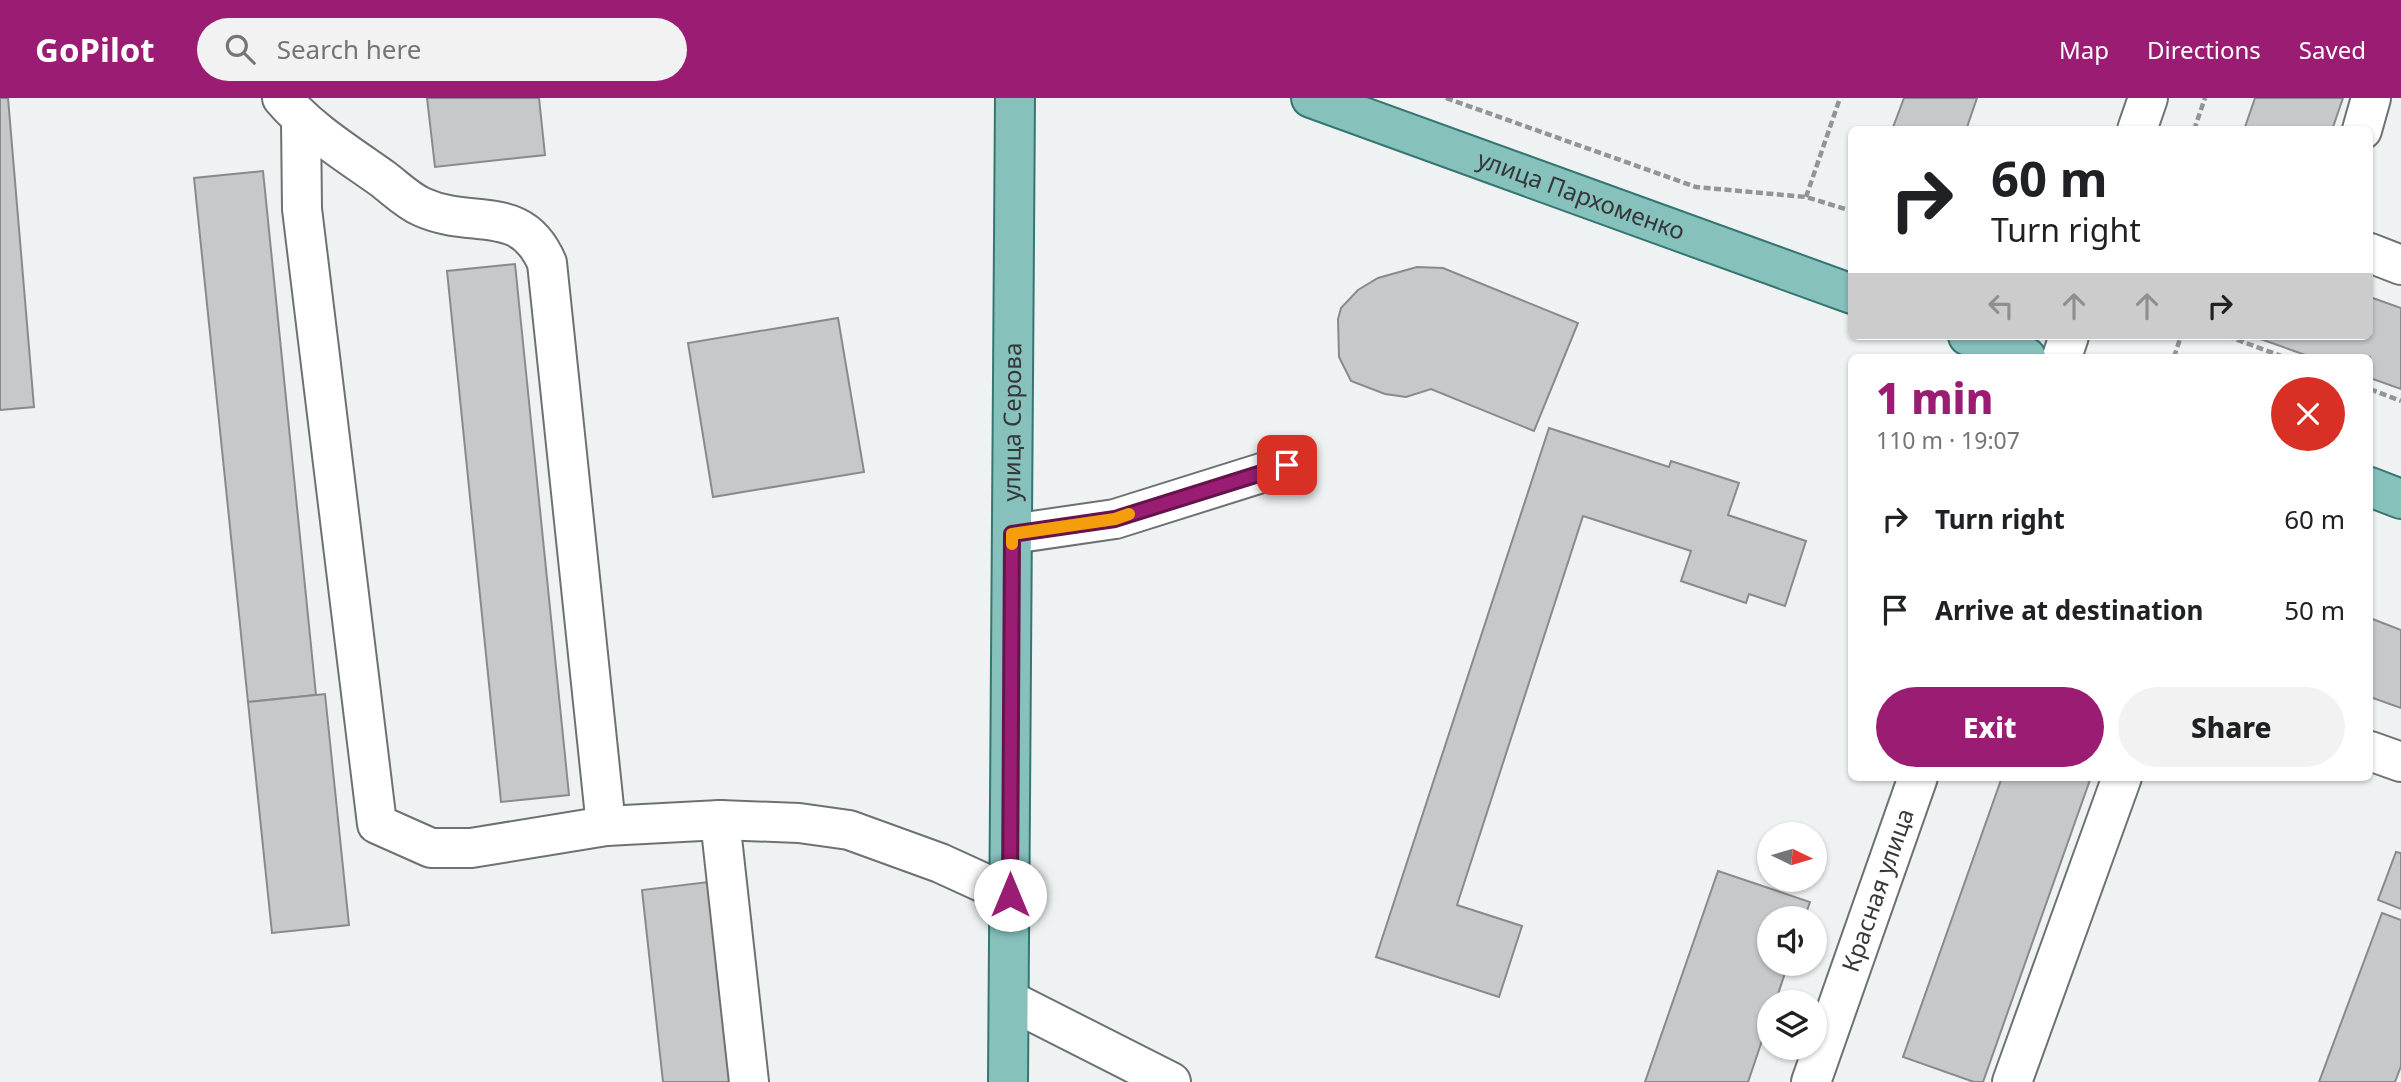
<!DOCTYPE html>
<html lang="en">
<head>
<meta charset="utf-8">
<style>
	:root { --surface:#fff; --page:#f2f2f2; --text:#202124; --muted:#757577; --accent:#9b1d73 }
	body { margin:0; font-family:"Noto Sans",sans-serif; background:var(--page); color:var(--text); height:100vh; display:flex; flex-direction:column; font-size:26px; white-space:nowrap }
	* { box-sizing:border-box; margin:0 }
	p { font-size:23px; color:var(--muted) }
	.icon { flex:none; width:38px; height:38px; fill:none; stroke:currentColor; stroke-width:2; stroke-linecap:round; stroke-linejoin:round }
	.map { position:relative; flex:1; overflow:hidden }
	.panel { position:absolute; left:1848px; top:256px; width:525px; height:427px; display:flex; flex-direction:column; background:var(--surface); border-radius:10px; box-shadow:0 2px 5px #0004 }
	.panel>* { flex:none }
	.guide { position:absolute; left:1848px; top:28px; width:525px; height:214px; border-radius:10px; box-shadow:0 2px 5px #0004; background:#fff; color:var(--text); overflow:hidden }
	.needle { width:46px; rotate:95deg }
	.fabs { position:absolute; left:1757px; top:724px; display:grid; gap:14px }
	.fabs a { display:grid; place-items:center; width:70px; height:70px; border-radius:50%; background:var(--surface); box-shadow:0 2px 5px #0004; font-size:35px }
	.pin { position:absolute; display:grid; place-items:center; width:60px; height:60px; color:#fff; margin:-30px; border-radius:14px; box-shadow:0 4px 10px #0006 }
	.me { position:absolute; width:77px; margin:-38px; rotate:0deg; stroke-linejoin:round; filter:drop-shadow(0 0 5px #0008) }
	.turn { display:flex; align-items:center; gap:24px; height:147px; padding:0 28px; font-size:32px }
	.turn .icon { width:91px; height:91px; stroke-width:2.5 }
	.turn b { display:block; font-size:49px; line-height:60px }
	.lanes { display:flex; align-items:center; height:66px; padding:0 28px; background:#0003; justify-content:center; gap:35px; direction:ltr }
	.lanes .off { opacity:.35 }
	.round { display:grid; place-items:center; flex:none; width:74px; height:74px; border-radius:37px; background:var(--page) }
	.overview { display:flex; align-items:center; justify-content:space-between; height:119px; padding:0 28px }
	h1 { font-size:42px; font-weight:800; line-height:52px; color:var(--accent) }
	.action { display:flex; gap:14px; margin-top:auto; padding:14px 28px }
	.action a { flex:1; height:80px; border-radius:42px; background:var(--accent); color:#fff; font-size:28px; font-weight:800; line-height:80px; text-align:center }
	.action a+a { background:var(--page); color:var(--text) }
	ul { padding:0; list-style:none }
	li { display:flex; align-items:center; gap:21px; height:91px; padding:0 28px }
	li div { flex:1 }
	li b { display:block; font-size:26px }
	li em { font-style:normal }
	header { display:flex; align-items:center; gap:42px; box-sizing:border-box; height:98px; padding:0 35px; background:var(--accent); color:#fff }
	header strong { font-size:33px }
	nav { display:flex; gap:38px; margin-inline-start:auto; font-size:24px }
	.search { width:490px; height:63px; background:var(--page); display:flex; align-items:center; gap:18px; box-sizing:border-box; padding:0 24px; border-radius:38px; color:var(--muted); font-size:26px }
	.map>svg:first-child { display:block }
</style>
</head>
<body>
<header>
<strong>GoPilot</strong>
<div class="search"><svg class="icon" aria-label="search" viewBox="0 0 24 24"><circle cx="10" cy="10" r="6"/><path d="M15 15l6 6"/></svg>Search here</div>
<nav><a>Map</a><a>Directions</a><a>Saved</a></nav>
</header>
<div class="map">
<svg width="2401" height="984" viewBox="0 0 2401 984">
	<rect width="100%" height="100%" fill="#eef2f3"/>
	<g fill="#c6c8ca" stroke="#888a8c" stroke-width="2">
		<polygon points="0,0 8,0 34,309 0,312"/>
		<polygon points="427,0 539,0 545,57 435,69"/>
		<polygon points="1904,0 1977,0 1966,32 1892,32"/>
		<polygon points="2255,0 2343,0 2332,32 2244,32"/>
		<polygon points="263,73 316,597 248,604 194,80"/>
		<polygon points="515,166 569,697 501,704 447,173"/>
		<polygon points="1417,169 1443,170 1578,225 1534,333 1431,291 1406,299 1385,296 1351,283 1339,259 1338,221 1341,210 1358,192 1378,180"/>
		<polygon points="2370,199 2401,210 2401,291 2370,280 2370,259 2311,259 2252,238 2370,238"/>
		<polygon points="838,220 864,374 713,399 688,245"/>
		<polygon points="1549,330 1669,369 1671,363 1739,385 1728,417 1806,443 1785,508 1749,496 1746,505 1681,483 1691,453 1583,418 1457,807 1522,828 1499,899 1376,859"/>
		<polygon points="2370,520 2401,532 2401,610 2370,599"/>
		<polygon points="325,596 349,827 272,835 248,604"/>
		<polygon points="2002,679 2091,679 1983,984 1974,984 1903,959"/>
		<polygon points="2396,754 2401,755 2401,811 2378,802"/>
		<polygon points="1718,773 1810,804 1804,821 1769,821 1769,866 1788,866 1775,905 1769,905 1769,922 1748,984 1645,984"/>
		<polygon points="708,784 730,984 663,984 642,792"/>
		<polygon points="2382,815 2401,822 2401,968 2395,984 2319,984"/>
	</g>
	<g fill="none" stroke-linecap="round" stroke-linejoin="round">
		<g stroke="#6e7172" stroke-width="42">
			<g id="minor">
				<path d="M282,0C310,33 348,56 383,81C395,90 408,103 422,109C473,132 521,104 547,165L606,728"/>
				<polyline points="301,22 302,111 377,726 431,750 471,750 606,728 720,722 799,725 849,732 940,765 1010,797"/>
				<polyline points="2137,32 2148,0"/>
				<polyline points="2362,32 2371,0"/>
				<polyline points="2370,155 2401,167"/>
				<polyline points="2062,259 2069,238"/>
				<polyline points="1012,436 1115,421 1287,367"/>
				<polyline points="2370,653 2401,664"/>
				<polyline points="720,722 749,984"/>
				<polyline points="1009,902 1171,984"/>
				<path id="s1" d="M1811,984L1918,679"/>
				<polyline points="2012,984 2122,679"/>
			</g>
		</g>
		<g stroke="#367671" stroke-width="42">
			<g id="major">
				<path id="s2" d="M1311,0L1852,196"/>
				<polyline points="1968,238 2026,259"/>
				<polyline points="2370,389 2401,401"/>
				<path id="s3" d="M1008,984L1015,0"/>
			</g>
		</g>
		<g stroke="#929596" stroke-width="4.5" stroke-dasharray="7 3.5" stroke-linecap="butt">
			<polyline points="1446,0 1696,89 1806,99 1852,113"/>
			<polyline points="2194,32 2205,0"/>
			<polyline points="1806,99 1840,0"/>
			<polyline points="2227,238 2284,259"/>
			<polyline points="2174,259 2181,238"/>
			<polyline points="2370,291 2401,303"/>
		</g>
		<use href="#minor" stroke="#fff" stroke-width="38"/>
		<use href="#major" stroke="#86c1bc" stroke-width="38"/>
	</g>
	<g fill="none" stroke-linecap="round" stroke-linejoin="round">
		<g stroke="#65134b" stroke-width="18">
			<polyline id="route" points="1010,797 1012,436 1115,421 1287,367"/>
		</g>
		<use href="#route" stroke="#9b1d73" stroke-width="12"/>
		<polyline stroke="#f59e0b" stroke-width="12" points="1012,446 1012,436 1115,421 1129,416"/>
	</g>
	<g text-anchor="middle" stroke-width="5" stroke-linejoin="round" paint-order="stroke">
		<g font-size="24" fill="#363738" stroke="#fff">
			<text dy="8" stroke="none"><textPath href="#s2" startOffset="287">улица Пархоменко</textPath></text>
			<text dy="8" stroke="none"><textPath href="#s3" startOffset="660">улица Серова</textPath></text>
			<text dy="8" stroke="none"><textPath href="#s1" startOffset="203">Красная улица</textPath></text>
		</g>
	</g>
</svg>
<div class="fabs">
<a><svg class="needle" viewBox="-14 -14 28 28"><path d="M0-13l5 13h-10z" fill="#e53935"/><path d="M0 13l5-13h-10z" fill="#757577"/></svg></a>
<a><svg class="icon" aria-label="sound" viewBox="0 0 24 24"><path d="M4 9h4l5-4v14l-5-4H4zM17 9q2 3 0 6"/></svg></a>
<a><svg class="icon" aria-label="layers" viewBox="0 0 24 24"><path d="M12 4l9 5-9 5-9-5zM3 14l9 5 9-5"/></svg></a>
</div>
<div class="pin" style="left:1287px;top:367px;background:#d93025"><svg class="icon" aria-label="arrive" viewBox="0 0 24 24"><path d="M6 21V4h12l-3 4 3 4H6"/></svg></div>
<svg class="me" style="left:1010px;top:797px" viewBox="-20 -20 40 40"><circle r="19" fill="#fff"/><path d="M0-13L10 11 0 6-10 11z" fill="#9b1d73"/></svg>
<div class="guide">
<div class="turn"><svg class="icon" aria-label="right" viewBox="0 0 24 24"><path d="M7 20v-9h11M14 6l5 5-5 5"/></svg><div><b>60 m</b>Turn right</div></div>
<div class="lanes"><svg class="icon off" aria-label="left" viewBox="0 0 24 24"><path d="M17 20v-9H6M10 6l-5 5 5 5"/></svg><svg class="icon off" aria-label="ahead" viewBox="0 0 24 24"><path d="M12 20V5M6 11l6-6 6 6"/></svg><svg class="icon off" aria-label="ahead" viewBox="0 0 24 24"><path d="M12 20V5M6 11l6-6 6 6"/></svg><svg class="icon" aria-label="right" viewBox="0 0 24 24"><path d="M7 20v-9h11M14 6l5 5-5 5"/></svg></div>
</div>
<section class="panel">
<div class="overview"><div><h1>1 min</h1><p>110 m · 19:07</p></div><a class="round" style="background:#d93025;color:#fff"><svg class="icon" aria-label="close" viewBox="0 0 24 24"><path d="M6 6l12 12M18 6L6 18"/></svg></a></div>
<ul>
<li><svg class="icon" aria-label="right" viewBox="0 0 24 24"><path d="M7 20v-9h11M14 6l5 5-5 5"/></svg><div><b>Turn right</b></div><em>60 m</em></li>
<li><svg class="icon" aria-label="arrive" viewBox="0 0 24 24"><path d="M6 21V4h12l-3 4 3 4H6"/></svg><div><b>Arrive at destination</b></div><em>50 m</em></li>
</ul>
<div class="action"><a>Exit</a><a>Share</a></div>
</section>
</div>
</body>
</html>
